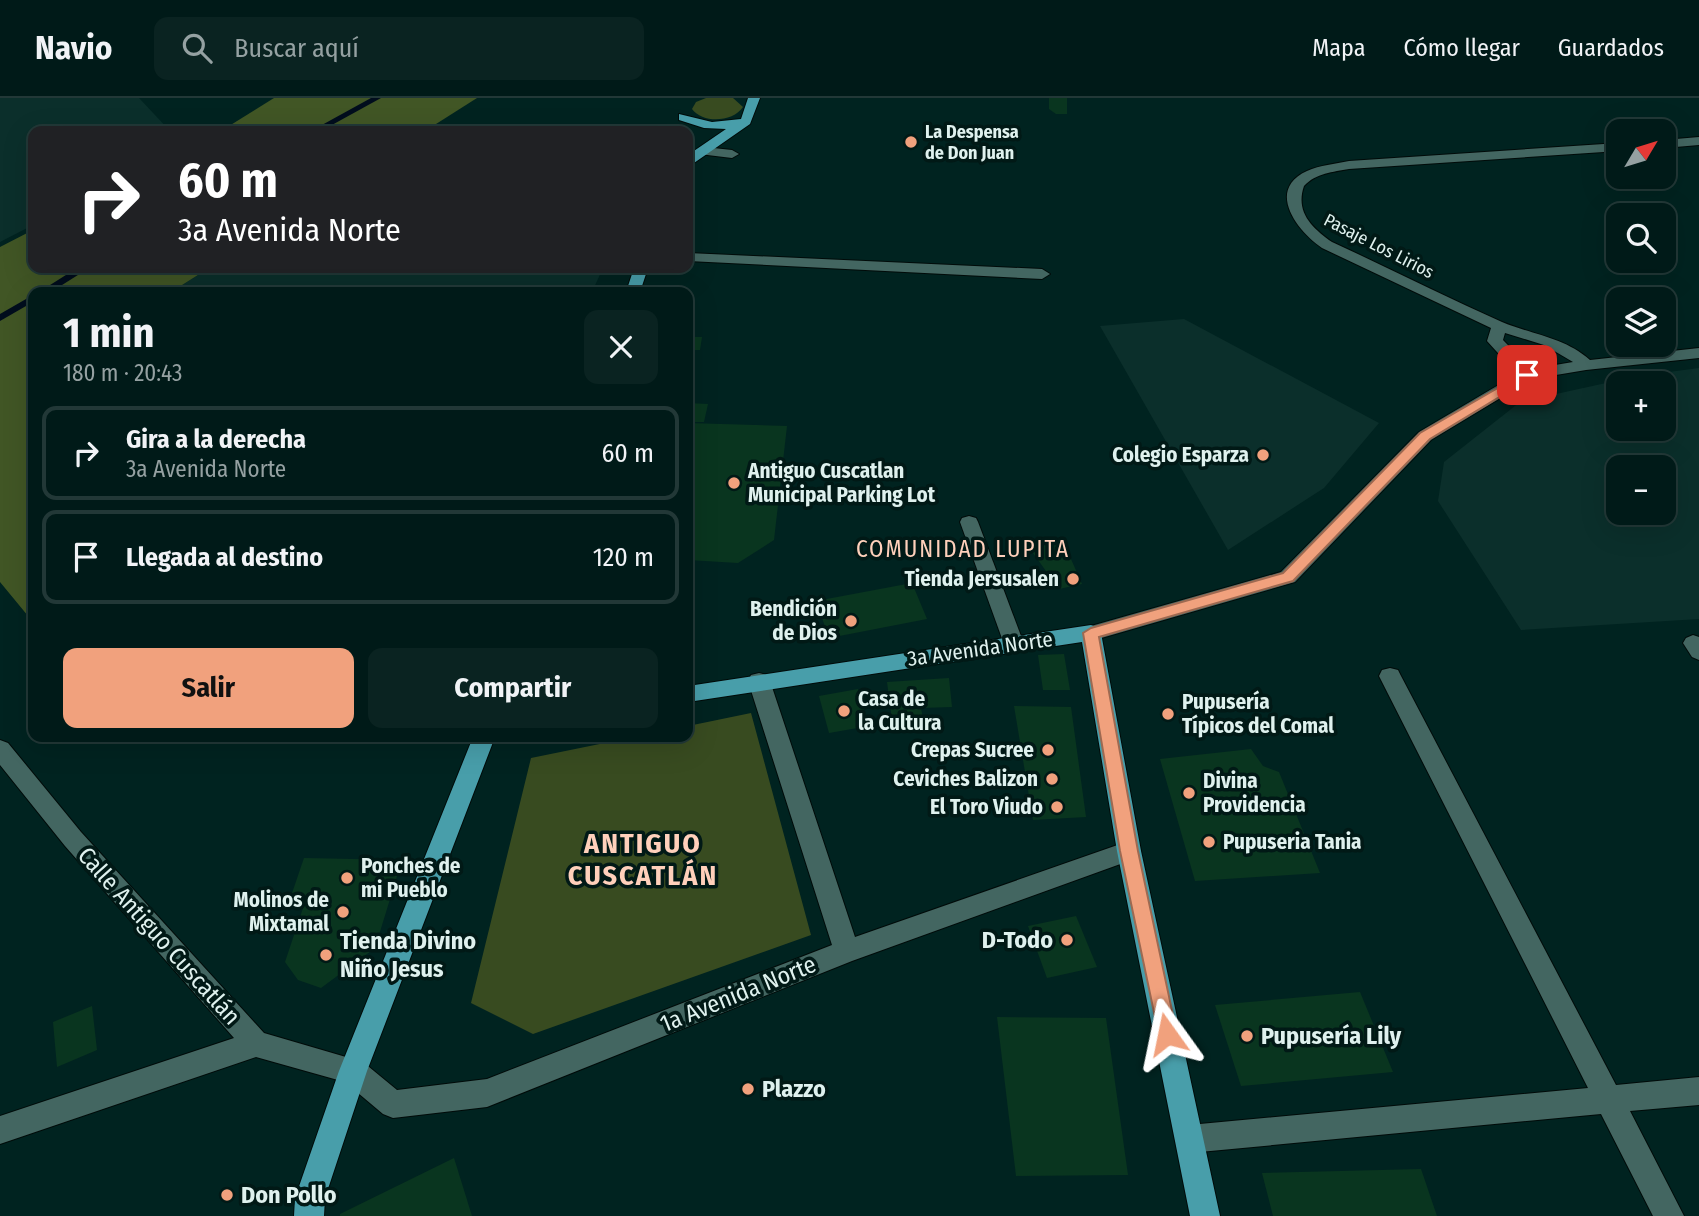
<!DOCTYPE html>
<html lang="es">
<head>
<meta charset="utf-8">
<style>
	:root { --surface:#001a18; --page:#0a2321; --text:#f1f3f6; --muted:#95a1a2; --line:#223837; --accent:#f1a17d }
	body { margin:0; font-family:"Fira Sans Condensed",sans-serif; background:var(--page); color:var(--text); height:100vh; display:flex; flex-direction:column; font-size:26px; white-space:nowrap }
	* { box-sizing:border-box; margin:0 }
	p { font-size:23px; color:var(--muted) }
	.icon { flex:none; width:38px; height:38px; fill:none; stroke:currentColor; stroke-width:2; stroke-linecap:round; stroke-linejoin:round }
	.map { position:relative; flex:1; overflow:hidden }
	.details { position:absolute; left:28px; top:189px; width:665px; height:455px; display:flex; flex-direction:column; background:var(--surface); border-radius:14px; box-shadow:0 7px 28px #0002,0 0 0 2px var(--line) }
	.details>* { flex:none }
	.guide { position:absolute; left:28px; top:28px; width:665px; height:147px; border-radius:14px; box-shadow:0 7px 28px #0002,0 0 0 2px var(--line); background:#202124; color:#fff; overflow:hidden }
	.needle { width:46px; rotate:52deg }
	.controls { position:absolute; left:1606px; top:21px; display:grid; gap:14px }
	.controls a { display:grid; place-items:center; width:70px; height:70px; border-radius:14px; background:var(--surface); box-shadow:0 7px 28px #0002,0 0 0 2px var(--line); font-size:35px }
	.pin { position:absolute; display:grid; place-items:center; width:60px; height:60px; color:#fff; margin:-30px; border-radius:14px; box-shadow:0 4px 10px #0006 }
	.me { position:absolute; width:77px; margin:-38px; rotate:348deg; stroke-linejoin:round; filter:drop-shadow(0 0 5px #0008) }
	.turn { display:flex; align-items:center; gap:24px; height:147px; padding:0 35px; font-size:32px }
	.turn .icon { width:91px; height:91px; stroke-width:2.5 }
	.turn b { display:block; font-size:49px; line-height:60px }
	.round { display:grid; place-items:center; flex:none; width:74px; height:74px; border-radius:14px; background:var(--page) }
	.summary { display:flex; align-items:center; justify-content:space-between; height:119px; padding:0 35px }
	h1 { font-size:42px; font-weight:700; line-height:52px }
	.action { display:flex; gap:14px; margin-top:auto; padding:14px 35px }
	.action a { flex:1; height:80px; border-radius:14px; background:var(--accent); color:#111; font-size:28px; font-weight:700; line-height:80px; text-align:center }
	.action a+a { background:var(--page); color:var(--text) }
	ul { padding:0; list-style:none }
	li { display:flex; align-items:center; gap:21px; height:94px; margin:0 14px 10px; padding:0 21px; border:4px solid var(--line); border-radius:14px }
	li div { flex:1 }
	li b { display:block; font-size:26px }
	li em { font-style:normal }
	header { display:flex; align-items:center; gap:42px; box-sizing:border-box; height:98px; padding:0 35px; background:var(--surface); border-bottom:2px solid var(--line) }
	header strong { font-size:33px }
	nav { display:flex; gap:38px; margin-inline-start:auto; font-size:24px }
	.search { width:490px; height:63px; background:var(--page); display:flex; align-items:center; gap:18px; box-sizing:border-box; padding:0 24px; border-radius:14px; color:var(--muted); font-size:26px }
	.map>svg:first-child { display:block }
</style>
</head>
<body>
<header>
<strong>Navio</strong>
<div class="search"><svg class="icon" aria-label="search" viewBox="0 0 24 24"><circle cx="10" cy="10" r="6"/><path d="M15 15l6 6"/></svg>Buscar aquí</div>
<nav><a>Mapa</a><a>Cómo llegar</a><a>Guardados</a></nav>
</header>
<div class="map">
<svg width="1699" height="1118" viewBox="0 0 1699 1118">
	<rect width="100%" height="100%" fill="#002320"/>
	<g fill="#0b2f2b" fill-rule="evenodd">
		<polygon points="0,0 139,0 170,33 33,33 33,127 0,144"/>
		<polygon points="209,170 603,170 592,194 171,194"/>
		<polygon points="1184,221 1379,325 1324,390 1228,452 1100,228"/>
		<path d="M1699,270V521L1521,532L1438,403L1444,364L1520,304L1638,278ZM1619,285H1664V331H1619ZM1619,369H1664V415H1619Z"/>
	</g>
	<g fill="#384b20">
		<path d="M706,0H733L743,9C733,24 703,26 692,11L696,4Z"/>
		<polygon points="751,615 811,837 533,936 471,905 531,660 634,639 688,639 688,628"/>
	</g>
	<g fill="#415625">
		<polygon points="274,0 477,0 425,33 221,33"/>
		<polygon points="33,132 33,170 209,170 171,194 33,194 33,524 0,484 0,149"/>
	</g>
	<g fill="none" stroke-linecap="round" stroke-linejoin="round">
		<g fill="#000d1d" fill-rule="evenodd">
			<polygon points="371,0 381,0 321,33 311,33"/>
			<polygon points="77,170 89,170 51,194 39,194"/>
			<polygon points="33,197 33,204 0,223 0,216"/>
		</g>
	</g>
	<g fill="#09351f">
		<polygon points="1049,0 1067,0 1067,16 1056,16 1049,11"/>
		<polygon points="688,239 702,239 700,252 688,252"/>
		<polygon points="688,305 708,306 704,324 688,324"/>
		<polygon points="688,325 787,328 774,442 738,465 688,462"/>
		<polygon points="1063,443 1082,486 1059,491 1025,444"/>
		<polygon points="912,485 927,521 829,540 816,503"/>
		<polygon points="1064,556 1070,592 1043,592 1038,557"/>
		<polygon points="949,580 952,609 921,610 924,627 893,629 887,584"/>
		<polygon points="858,591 869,628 829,635 819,598"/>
		<polygon points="1014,608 1071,609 1086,719 1033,722"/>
		<polygon points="1251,651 1263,668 1279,674 1320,775 1195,783 1160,661"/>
		<polygon points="304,760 402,762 375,850 321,890 298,882 285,864 307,798 291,798"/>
		<polygon points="1076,818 1097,869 1047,880 1028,828"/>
		<polygon points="1360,894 1393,974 1241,988 1215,907"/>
		<polygon points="92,908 97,952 57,969 53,924"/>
		<polygon points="997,919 1106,920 1128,1077 1016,1078"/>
		<polygon points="454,1060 472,1118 340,1118 340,1116"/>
		<polygon points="1421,1071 1437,1118 1273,1118 1262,1075"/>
	</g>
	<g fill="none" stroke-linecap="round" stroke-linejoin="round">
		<g stroke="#000b09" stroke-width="2">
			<g id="minor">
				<polygon points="1699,39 1699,47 1664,50 1664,42"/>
				<path d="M1619,45V53L1349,71C1333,74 1316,75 1304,88C1295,114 1312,130 1332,144C1389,170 1445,199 1502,224C1533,237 1564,239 1590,262L1699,250V260L1586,272L1532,281L1431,342L1295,484L1091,543L1084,540L1081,535L1084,530L1281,474L1419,334L1517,276L1487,243L1491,230L1322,150C1298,134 1265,92 1307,73C1320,67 1335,66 1349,63ZM1505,235L1544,247L1573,264L1531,271L1503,242Z"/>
				<polygon points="704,49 732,52 739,56 732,60 699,56 697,53"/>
				<polygon points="688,155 1042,171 1050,176 1042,181 688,163"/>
				<polygon points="969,418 976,420 978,424 1024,546 1021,551 1014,554 1007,551 1004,546 960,424 962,420"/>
				<polygon points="1693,537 1699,539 1699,562 1692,559 1683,545 1686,540"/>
				<polygon points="1390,570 1398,572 1401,578 1616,987 1699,979 1699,1007 1630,1013 1684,1118 1653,1118 1601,1016 1189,1055 1179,1051 1175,1041 1179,1031 1189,1027 1588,990 1379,578 1382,572"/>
				<polygon points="759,575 767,577 770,583 855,839 1129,743 1137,746 1141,753 1137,760 852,863 487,1009 393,1020 383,1016 345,984 256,959 0,1046 0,1018 234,940 65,748 0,667 0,642 8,645 81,734 264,935 363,964 397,992 487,981 832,847 748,583 751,577"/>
			</g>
		</g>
		<g stroke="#000b09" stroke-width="2">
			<g id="major">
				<polygon points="748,0 760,0 750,26 694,65 688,66 688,57 726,31 704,30 679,22 679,16 712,24 741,21"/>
				<polygon points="634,170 648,170 640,194 626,194"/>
				<polygon points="1091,527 1098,530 1101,535 1141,753 1220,1118 1190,1118 1117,753 1082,544 688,604 688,588"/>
				<polygon points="473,639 495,639 367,973 325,1100 324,1118 294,1118 295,1100 339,973"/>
			</g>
		</g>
		<use href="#minor" fill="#436661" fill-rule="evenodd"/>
		<use href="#major" fill="#489eaa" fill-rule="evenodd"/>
	</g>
	<polygon fill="#f1a17d" stroke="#9d6951" stroke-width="2" points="1527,273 1531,274 1531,280 1430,341 1293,483 1099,539 1138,753 1177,936 1174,943 1167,946 1160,943 1120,753 1083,535 1091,530 1283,475 1420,335"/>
	<g fill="#f1a17d" stroke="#011916" stroke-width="2.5">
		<circle cx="911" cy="44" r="7"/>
		<circle cx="1263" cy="357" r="7"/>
		<circle cx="734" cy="385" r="7"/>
		<circle cx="1073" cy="481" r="7"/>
		<circle cx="851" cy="523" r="7"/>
		<circle cx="844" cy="613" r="7"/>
		<circle cx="1168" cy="616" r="7"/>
		<circle cx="1048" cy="652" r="7"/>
		<circle cx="1052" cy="681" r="7"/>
		<circle cx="1189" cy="695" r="7"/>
		<circle cx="1057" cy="709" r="7"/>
		<circle cx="1209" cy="744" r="7"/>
		<circle cx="347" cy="780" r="7"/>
		<circle cx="343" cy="814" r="7"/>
		<circle cx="1067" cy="842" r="7"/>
		<circle cx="326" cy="857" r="7"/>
		<circle cx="1247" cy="938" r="7"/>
		<circle cx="748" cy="991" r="7"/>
		<circle cx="227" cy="1097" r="7"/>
	</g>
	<g text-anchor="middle" stroke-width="7" stroke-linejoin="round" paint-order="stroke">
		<g font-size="18" font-weight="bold" fill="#dff1ee" stroke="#011916" text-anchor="start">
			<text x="925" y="40">La Despensa<tspan x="925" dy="21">de Don Juan</tspan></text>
		</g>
		<g font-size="18" fill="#dff1ee" stroke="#011916">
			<text transform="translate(1379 148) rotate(27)" y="6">Pasaje Los Lirios</text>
		</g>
		<g font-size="21" font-weight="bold" fill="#dff1ee" stroke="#011916" text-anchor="end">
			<text x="1249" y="364">Colegio Esparza</text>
			<text x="748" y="380" text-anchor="start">Antiguo Cuscatlan<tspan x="748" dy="24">Municipal Parking Lot</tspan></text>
			<text x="1059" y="488">Tienda Jersusalen</text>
			<text x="837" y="518">Bendición<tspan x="837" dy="24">de Dios</tspan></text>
			<text x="858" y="608" text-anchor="start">Casa de<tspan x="858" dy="24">la Cultura</tspan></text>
			<text x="1182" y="611" text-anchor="start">Pupusería<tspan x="1182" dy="24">Típicos del Comal</tspan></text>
			<text x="1034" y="659">Crepas Sucree</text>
			<text x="1038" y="688">Ceviches Balizon</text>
			<text x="1203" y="690" text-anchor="start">Divina<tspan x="1203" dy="24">Providencia</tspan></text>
			<text x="1043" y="716">El Toro Viudo</text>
			<text x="1223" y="751" text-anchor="start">Pupuseria Tania</text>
			<text x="361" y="775" text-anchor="start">Ponches de<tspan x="361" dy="24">mi Pueblo</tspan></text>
			<text x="329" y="809">Molinos de<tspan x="329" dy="24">Mixtamal</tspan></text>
		</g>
		<g font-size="21" fill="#dff1ee" stroke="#011916">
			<text transform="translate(980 551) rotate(-8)" y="7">3a Avenida Norte</text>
		</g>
		<g font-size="23" letter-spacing="2" fill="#ffd0bb" stroke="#011916">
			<text x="963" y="459">COMUNIDAD LUPITA</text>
		</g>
		<g font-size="24" fill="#dff1ee" stroke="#011916">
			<text transform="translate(159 838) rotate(48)" y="8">Calle Antiguo Cuscatlán</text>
			<text transform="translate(738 896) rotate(-22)" y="8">1a Avenida Norte</text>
		</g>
		<g font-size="24" font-weight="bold" fill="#dff1ee" stroke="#011916" text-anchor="start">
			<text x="1053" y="850" text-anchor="end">D-Todo</text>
			<text x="340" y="851">Tienda Divino<tspan x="340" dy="28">Niño Jesus</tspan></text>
			<text x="1261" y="946">Pupusería Lily</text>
			<text x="762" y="999">Plazzo</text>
			<text x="241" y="1105">Don Pollo</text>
		</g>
		<g font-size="28" font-weight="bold" letter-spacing="2" fill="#ffd0bb" stroke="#011916">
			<text x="643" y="755">ANTIGUO<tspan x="643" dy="32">CUSCATLÁN</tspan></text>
		</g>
	</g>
</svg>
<div class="controls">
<a><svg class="needle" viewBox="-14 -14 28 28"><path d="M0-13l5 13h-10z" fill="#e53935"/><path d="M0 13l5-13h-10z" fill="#95a1a2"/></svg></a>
<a><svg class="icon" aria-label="search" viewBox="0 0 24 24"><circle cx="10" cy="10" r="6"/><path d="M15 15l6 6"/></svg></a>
<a><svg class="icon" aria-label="layers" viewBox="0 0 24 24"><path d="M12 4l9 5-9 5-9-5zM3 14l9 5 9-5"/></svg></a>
<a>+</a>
<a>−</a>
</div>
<div class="pin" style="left:1527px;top:277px;background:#d93025"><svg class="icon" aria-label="arrive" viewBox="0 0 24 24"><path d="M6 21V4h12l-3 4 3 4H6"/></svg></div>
<svg class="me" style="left:1167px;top:936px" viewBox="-20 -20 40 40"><path d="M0-17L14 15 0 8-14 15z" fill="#f1a17d" stroke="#fff" stroke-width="4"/></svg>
<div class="guide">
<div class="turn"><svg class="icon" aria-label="right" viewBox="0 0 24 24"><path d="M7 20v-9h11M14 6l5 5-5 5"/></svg><div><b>60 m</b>3a Avenida Norte</div></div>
</div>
<section class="details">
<div class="summary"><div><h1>1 min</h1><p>180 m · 20:43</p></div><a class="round"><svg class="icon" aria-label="close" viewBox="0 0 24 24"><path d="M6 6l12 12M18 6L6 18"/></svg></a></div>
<ul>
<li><svg class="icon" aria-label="right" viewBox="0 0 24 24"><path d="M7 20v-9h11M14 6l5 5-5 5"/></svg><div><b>Gira a la derecha</b><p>3a Avenida Norte</p></div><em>60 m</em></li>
<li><svg class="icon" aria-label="arrive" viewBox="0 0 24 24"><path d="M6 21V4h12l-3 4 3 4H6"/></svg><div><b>Llegada al destino</b></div><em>120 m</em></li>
</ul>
<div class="action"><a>Salir</a><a>Compartir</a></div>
</section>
</div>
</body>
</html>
